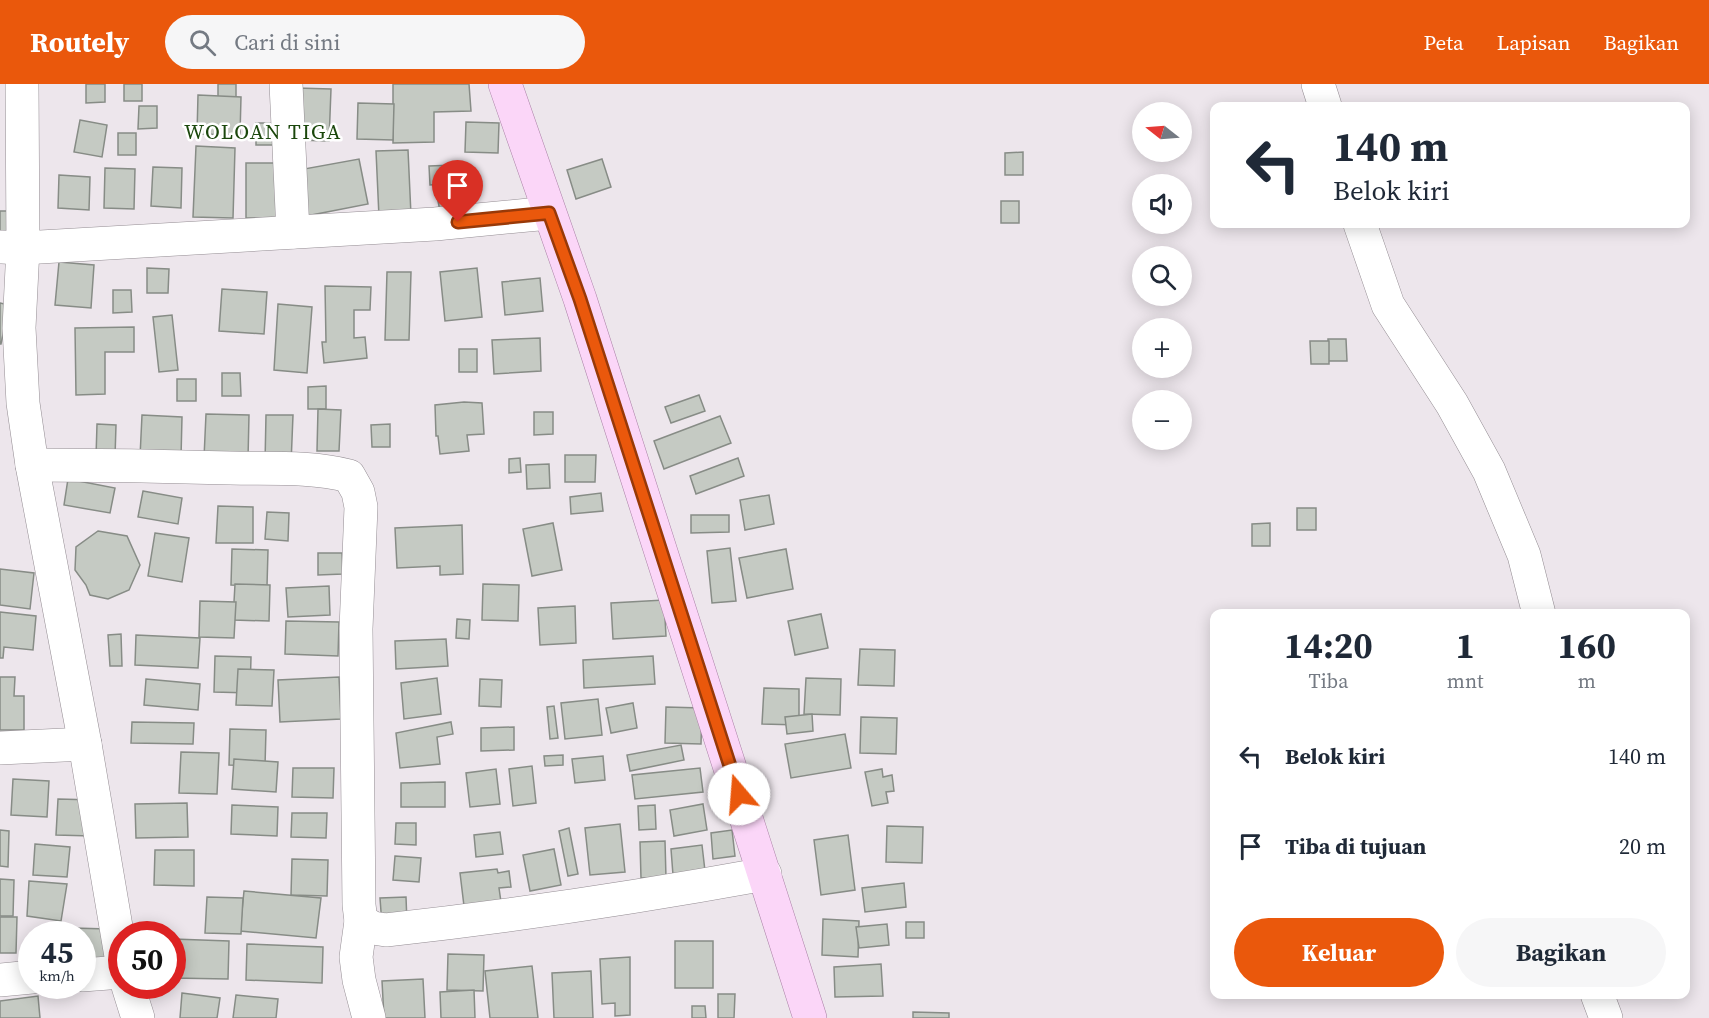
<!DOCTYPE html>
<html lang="id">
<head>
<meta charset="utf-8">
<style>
	:root { --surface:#fff; --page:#f6f6f7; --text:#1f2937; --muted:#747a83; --accent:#ea580c }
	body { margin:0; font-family:"Source Serif 4",serif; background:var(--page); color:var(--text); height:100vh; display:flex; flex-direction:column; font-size:22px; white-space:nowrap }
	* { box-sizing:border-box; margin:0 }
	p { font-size:20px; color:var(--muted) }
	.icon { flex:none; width:33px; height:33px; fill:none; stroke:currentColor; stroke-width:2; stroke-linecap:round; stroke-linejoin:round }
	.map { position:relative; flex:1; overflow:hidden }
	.details { position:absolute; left:1210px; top:525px; width:480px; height:390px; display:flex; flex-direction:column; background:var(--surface); border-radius:12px; box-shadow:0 3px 15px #0003 }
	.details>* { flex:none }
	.guide { position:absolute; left:1210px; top:18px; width:480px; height:126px; border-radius:12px; box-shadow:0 3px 15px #0003; background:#fff; color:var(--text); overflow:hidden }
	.needle { width:39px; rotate:287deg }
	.controls { position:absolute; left:1132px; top:18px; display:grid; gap:12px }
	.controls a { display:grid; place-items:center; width:60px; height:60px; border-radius:50%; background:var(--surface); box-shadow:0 3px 15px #0003; font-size:30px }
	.speed { position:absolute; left:18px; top:837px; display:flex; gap:12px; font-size:30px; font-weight:700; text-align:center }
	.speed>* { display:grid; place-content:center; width:78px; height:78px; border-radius:50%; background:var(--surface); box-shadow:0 3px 15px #0003; line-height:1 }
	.speed small { font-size:15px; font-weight:400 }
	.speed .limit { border:9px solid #d22; background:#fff; color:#111 }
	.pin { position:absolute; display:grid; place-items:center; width:51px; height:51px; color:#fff; margin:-62px -26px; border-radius:50% 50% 50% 0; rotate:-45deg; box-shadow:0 0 6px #0007 }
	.pin .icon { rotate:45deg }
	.me { position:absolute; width:66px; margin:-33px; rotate:342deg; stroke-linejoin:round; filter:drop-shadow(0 0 4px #0008) }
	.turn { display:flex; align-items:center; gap:21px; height:126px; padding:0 24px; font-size:27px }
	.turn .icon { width:78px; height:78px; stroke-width:2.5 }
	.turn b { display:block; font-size:42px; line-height:51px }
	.eta { display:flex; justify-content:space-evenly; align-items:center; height:102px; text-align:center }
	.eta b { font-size:36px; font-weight:700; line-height:42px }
	.cta { display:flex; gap:12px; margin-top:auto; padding:12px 24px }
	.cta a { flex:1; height:69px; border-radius:36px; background:var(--accent); color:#fff; font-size:24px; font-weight:700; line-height:69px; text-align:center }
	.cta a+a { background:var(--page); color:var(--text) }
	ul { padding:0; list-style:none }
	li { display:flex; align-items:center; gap:18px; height:90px; padding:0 24px }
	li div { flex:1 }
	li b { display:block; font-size:22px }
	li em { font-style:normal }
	header { display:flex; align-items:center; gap:36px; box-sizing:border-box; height:84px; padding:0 30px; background:var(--accent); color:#fff }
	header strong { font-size:28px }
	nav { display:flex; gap:33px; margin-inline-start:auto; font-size:21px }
	.search { width:420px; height:54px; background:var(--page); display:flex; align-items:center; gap:15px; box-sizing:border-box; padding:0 21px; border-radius:33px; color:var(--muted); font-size:22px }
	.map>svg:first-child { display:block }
</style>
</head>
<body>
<header>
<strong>Routely</strong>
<div class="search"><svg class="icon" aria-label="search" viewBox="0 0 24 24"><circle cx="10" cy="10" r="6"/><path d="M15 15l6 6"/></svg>Cari di sini</div>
<nav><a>Peta</a><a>Lapisan</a><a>Bagikan</a></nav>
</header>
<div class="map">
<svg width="1709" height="934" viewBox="0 0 1709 934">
	<rect width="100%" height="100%" fill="#ede6ec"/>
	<g fill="#c5cac3" stroke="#878c86" stroke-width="1.5">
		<polygon points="86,0 105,0 105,18 86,19"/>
		<rect x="124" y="0" width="18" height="17"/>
		<rect x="218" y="0" width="18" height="17"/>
		<polygon points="393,0 469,0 471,27 434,28 434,58 393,59"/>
		<polygon points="297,4 331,5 329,57 295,56"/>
		<polygon points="198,11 241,13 240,51 197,50"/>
		<polygon points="358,19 394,20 393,56 357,55"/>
		<polygon points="139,22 157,22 157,44 138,45"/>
		<polygon points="80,36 107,41 102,73 74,68"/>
		<polygon points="466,38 499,39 498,69 465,68"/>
		<rect x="256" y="39" width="18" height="22"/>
		<rect x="118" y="49" width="18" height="22"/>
		<polygon points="196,62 235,64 233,134 193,133"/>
		<polygon points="408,66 411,131 379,133 376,67"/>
		<polygon points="1023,68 1023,91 1005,91 1005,69"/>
		<polygon points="359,75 368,120 301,133 293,87"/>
		<polygon points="602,75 611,103 576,115 567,86"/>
		<rect x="246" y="79" width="34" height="55"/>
		<polygon points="455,81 456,99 430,101 429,82"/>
		<polygon points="153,83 182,84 181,124 151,122"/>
		<polygon points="105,84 135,85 134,125 104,124"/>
		<polygon points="59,91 90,93 89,126 58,124"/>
		<polygon points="453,114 456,129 441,132 438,117"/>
		<rect x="1001" y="117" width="18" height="22"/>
		<rect x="0" y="127" width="11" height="28"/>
		<polygon points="59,178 94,181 91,224 55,221"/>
		<polygon points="147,184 169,185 168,209 147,209"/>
		<polygon points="477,184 482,233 445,237 440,188"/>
		<polygon points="387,188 411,188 409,256 385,256"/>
		<polygon points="540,194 543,227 505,231 502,198"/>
		<polygon points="325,202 371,203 370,226 354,226 354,254 365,253 367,274 324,279 322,258 326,258"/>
		<polygon points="222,205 267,208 264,250 219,247"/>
		<polygon points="113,206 131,206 132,228 113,229"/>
		<polygon points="0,219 9,221 1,260 0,260"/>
		<polygon points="278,220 312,223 307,289 274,286"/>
		<polygon points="172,231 178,286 159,288 153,233"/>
		<polygon points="134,243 134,268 105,268 105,310 76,311 75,244"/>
		<polygon points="540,254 541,287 494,290 492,256"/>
		<polygon points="1328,255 1346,255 1347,277 1328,277"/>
		<polygon points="1310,257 1329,257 1329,280 1311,280"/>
		<rect x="459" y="265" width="18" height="23"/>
		<polygon points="222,289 240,289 241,312 222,312"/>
		<rect x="177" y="295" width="19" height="22"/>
		<polygon points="326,302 326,325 308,325 308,303"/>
		<polygon points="699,311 705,327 671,339 665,323"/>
		<polygon points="464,318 482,319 484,350 467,351 469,367 440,370 438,352 436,352 435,321"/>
		<polygon points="318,325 341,326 339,367 317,367"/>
		<polygon points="534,328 553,328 553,350 534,351"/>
		<polygon points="206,330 249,331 248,375 204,374"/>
		<polygon points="142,331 182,333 181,374 140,373"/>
		<polygon points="266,331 293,331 291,380 265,379"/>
		<polygon points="720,332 731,359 664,385 654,357"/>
		<polygon points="97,340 116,341 115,373 96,373"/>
		<polygon points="390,340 390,363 372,363 371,341"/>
		<polygon points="565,371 596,371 595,398 565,398"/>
		<polygon points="520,374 521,388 509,389 509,375"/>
		<polygon points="738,374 744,392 696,410 690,392"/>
		<polygon points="549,380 550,404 527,405 526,381"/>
		<polygon points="68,395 115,404 110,429 64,421"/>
		<polygon points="143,407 182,414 178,440 138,433"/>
		<polygon points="601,409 603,427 571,430 570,413"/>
		<polygon points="769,411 774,440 745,446 740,416"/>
		<polygon points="218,422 253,423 253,459 216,459"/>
		<rect x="1297" y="424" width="19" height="22"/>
		<polygon points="267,428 289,429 288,457 265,455"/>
		<polygon points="691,431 729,431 729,448 691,449"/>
		<polygon points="553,439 562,486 532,492 523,445"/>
		<polygon points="1270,439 1270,462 1252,462 1252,440"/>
		<polygon points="462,441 463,490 440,491 440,482 397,484 395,444"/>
		<polygon points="98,447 127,452 140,481 129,506 108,515 90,511 86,501 75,486 76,463"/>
		<polygon points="155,449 189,454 182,498 148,492"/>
		<polygon points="730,464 736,517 712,519 707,467"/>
		<polygon points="232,465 268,466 267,502 231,501"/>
		<polygon points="786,465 793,505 747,514 739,474"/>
		<polygon points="318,469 342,469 343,490 318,491"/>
		<polygon points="0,485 34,489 30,525 0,521"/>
		<polygon points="235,500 270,501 269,537 233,536"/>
		<polygon points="483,500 519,501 518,537 482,536"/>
		<polygon points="329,502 330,531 288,533 286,504"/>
		<polygon points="664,516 666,552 613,555 611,519"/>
		<polygon points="200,517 236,518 234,554 199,553"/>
		<polygon points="575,522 576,559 540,561 538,524"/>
		<polygon points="0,528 36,532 33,566 4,563 3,574 0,574"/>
		<polygon points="821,530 828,564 795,571 788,537"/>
		<polygon points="457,535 470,536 469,555 456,554"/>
		<polygon points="286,537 339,538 338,572 285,570"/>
		<polygon points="121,550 122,582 110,582 108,551"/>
		<polygon points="136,551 200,554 198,584 135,581"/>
		<polygon points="446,555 448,582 396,585 395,557"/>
		<polygon points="860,565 895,566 894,602 858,601"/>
		<polygon points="215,572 251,573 250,609 214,608"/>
		<polygon points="653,572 655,600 584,604 583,576"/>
		<polygon points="238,585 274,586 272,622 236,621"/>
		<polygon points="0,593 15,593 14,612 24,612 24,646 0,646"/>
		<polygon points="339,593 341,635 280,638 278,596"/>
		<polygon points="437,594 441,630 404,635 401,599"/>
		<polygon points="806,594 841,595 840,631 804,630"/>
		<polygon points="146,595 200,600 198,626 144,621"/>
		<polygon points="480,595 502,596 501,623 479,622"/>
		<polygon points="764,604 799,605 799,641 762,640"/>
		<polygon points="598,615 602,651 565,655 561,619"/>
		<polygon points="633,619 637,644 611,649 606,624"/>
		<polygon points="554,622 558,654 550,655 547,623"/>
		<polygon points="666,623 702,624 701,660 665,659"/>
		<polygon points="812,630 813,647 787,650 785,633"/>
		<polygon points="861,633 897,634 896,670 860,669"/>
		<polygon points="132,638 194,639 193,660 131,659"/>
		<polygon points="451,638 453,650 437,653 440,680 400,684 396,649"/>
		<polygon points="514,643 514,666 481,667 481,644"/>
		<polygon points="230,645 266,646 265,682 229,681"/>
		<polygon points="845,650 851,684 791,694 785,660"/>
		<polygon points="681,661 684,676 630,687 627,671"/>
		<polygon points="181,668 219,669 217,710 179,709"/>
		<polygon points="563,671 563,681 545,682 544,672"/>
		<polygon points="603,672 605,696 575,699 572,675"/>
		<polygon points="234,675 278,678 276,708 232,705"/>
		<polygon points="532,682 536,719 513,722 509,685"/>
		<polygon points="293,684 334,684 333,714 292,713"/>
		<polygon points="700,684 703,708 635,715 632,691"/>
		<polygon points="496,685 500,720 470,723 466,689"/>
		<polygon points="882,685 883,693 892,691 894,707 886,708 888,719 872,722 865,688"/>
		<polygon points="13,695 49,697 47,733 11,731"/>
		<polygon points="445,698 445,723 401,723 401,699"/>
		<polygon points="58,715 94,716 92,752 56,751"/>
		<polygon points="187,719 188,753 136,754 135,720"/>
		<polygon points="703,720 707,746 674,752 670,726"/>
		<polygon points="232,721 278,723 277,752 231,750"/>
		<polygon points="655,721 656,745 639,746 638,722"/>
		<polygon points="292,729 327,729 326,754 291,753"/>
		<polygon points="396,739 416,739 416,761 395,760"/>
		<polygon points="620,740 625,788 590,791 585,744"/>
		<polygon points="887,742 923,743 922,779 886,778"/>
		<polygon points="569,744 578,790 568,792 559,747"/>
		<polygon points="0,746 9,747 8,783 0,782"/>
		<polygon points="732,746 735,772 713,775 711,749"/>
		<polygon points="500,748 503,770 476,773 474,751"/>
		<polygon points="848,751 855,806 821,811 814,756"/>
		<polygon points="665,757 666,794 641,794 640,758"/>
		<polygon points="35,760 70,763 67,793 33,791"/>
		<polygon points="702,761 705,787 673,791 671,765"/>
		<polygon points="554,765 561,801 530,807 523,771"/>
		<polygon points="155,766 194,766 194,802 154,801"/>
		<polygon points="395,772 421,774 419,798 393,796"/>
		<polygon points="292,775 328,776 327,812 291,811"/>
		<polygon points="497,785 498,789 509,787 511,803 499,804 501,818 464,822 460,789"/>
		<polygon points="0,795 14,796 13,832 0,832"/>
		<polygon points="29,797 67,800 61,837 27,832"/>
		<polygon points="904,799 906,823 865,828 862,804"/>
		<polygon points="244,807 321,814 316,854 240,847"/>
		<polygon points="207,813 243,814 241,850 205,849"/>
		<polygon points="406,813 407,839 382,841 380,814"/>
		<polygon points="0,833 17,833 16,869 0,869"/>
		<polygon points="823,835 859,837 858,873 822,871"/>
		<rect x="906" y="838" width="18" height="16"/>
		<polygon points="887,840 889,861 859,864 856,843"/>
		<polygon points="72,844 108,845 106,881 82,881 82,850 72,850"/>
		<polygon points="173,855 229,857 228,895 172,894"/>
		<rect x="675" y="857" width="38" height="47"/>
		<polygon points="247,860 323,863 322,899 246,896"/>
		<polygon points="448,870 484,871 483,907 447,906"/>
		<polygon points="630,873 630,931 615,932 615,919 602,920 600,875"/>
		<polygon points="881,880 883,912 835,913 834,883"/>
		<polygon points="532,882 538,934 490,934 485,887"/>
		<polygon points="591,887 593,934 554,934 552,889"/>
		<polygon points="423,895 425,934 384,934 382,897"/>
		<polygon points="474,906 475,934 441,934 440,908"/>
		<polygon points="182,909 220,914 217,934 180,934"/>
		<polygon points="718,910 735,910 734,934 718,934"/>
		<polygon points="236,911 278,915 276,934 233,934"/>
		<polygon points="38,912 40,934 0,934 0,917"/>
		<polygon points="692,922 705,922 706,934 692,934"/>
		<polygon points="913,928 949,929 949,934 913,934"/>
	</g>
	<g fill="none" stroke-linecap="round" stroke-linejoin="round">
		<g stroke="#948d93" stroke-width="34">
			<g id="minor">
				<polyline points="22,0 23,164 19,244 23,319 32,381 85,660 122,878"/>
				<polyline points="286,0 293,148"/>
				<polyline points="1318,0 1325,22"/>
				<polyline points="1360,140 1388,221 1452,320 1489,387 1524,471 1539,530"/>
				<polyline points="2,163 23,164 435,140 549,129"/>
				<path d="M32,381C98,381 164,382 230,384C269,385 310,382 349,392L358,408L361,423L356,545L359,821L361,837L373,844L386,846C513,832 639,813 765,790"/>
				<polyline points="0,664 85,660"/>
				<polyline points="361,837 356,873 359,896 369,934"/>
				<polyline points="82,891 122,888"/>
				<polyline points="0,896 32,893"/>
				<polyline points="128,902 138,934"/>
				<polyline points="1597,910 1606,934"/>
			</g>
		</g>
		<g stroke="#aa81a6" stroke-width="34">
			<polyline id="major" points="505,0 580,215 810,934"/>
		</g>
		<use href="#minor" stroke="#fff" stroke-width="33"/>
		<use href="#major" stroke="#fbd6f8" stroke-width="33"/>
	</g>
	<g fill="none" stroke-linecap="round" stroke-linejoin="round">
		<g stroke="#983908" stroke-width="15">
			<polyline id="route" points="458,138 549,129 580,215 739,710"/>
		</g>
		<use href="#route" stroke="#ea580c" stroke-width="10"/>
	</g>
	<g text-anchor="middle" stroke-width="5" stroke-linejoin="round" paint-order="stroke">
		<g font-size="21" letter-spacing="1.5" fill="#1b470c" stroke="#fff">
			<text x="263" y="55">WOLOAN TIGA</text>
		</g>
	</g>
</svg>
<div class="controls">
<a><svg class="needle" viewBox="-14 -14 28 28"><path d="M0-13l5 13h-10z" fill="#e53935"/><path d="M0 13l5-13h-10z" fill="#747a83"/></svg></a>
<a><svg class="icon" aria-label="sound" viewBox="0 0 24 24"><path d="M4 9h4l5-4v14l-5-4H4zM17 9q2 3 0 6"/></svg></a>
<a><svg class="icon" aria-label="search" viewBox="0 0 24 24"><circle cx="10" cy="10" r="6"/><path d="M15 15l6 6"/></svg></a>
<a>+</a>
<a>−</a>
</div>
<div class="speed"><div>45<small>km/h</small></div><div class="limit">50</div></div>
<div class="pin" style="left:458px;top:138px;background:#d93025"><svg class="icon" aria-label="arrive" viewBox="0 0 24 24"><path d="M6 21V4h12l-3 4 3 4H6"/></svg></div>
<svg class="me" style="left:739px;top:710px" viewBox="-20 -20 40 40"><circle r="19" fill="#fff"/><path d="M0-13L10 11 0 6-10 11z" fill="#ea580c"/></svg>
<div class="guide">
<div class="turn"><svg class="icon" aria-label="left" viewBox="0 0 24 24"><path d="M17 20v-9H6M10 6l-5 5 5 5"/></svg><div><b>140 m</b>Belok kiri</div></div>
</div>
<section class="details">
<div class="eta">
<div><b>14:20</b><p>Tiba</p></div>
<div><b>1</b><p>mnt</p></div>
<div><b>160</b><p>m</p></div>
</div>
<ul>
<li><svg class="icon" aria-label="left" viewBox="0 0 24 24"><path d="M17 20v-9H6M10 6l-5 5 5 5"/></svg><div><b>Belok kiri</b></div><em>140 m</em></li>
<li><svg class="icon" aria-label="arrive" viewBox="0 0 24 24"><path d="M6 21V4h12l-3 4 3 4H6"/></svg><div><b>Tiba di tujuan</b></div><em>20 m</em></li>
</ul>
<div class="cta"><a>Keluar</a><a>Bagikan</a></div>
</section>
</div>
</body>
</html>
